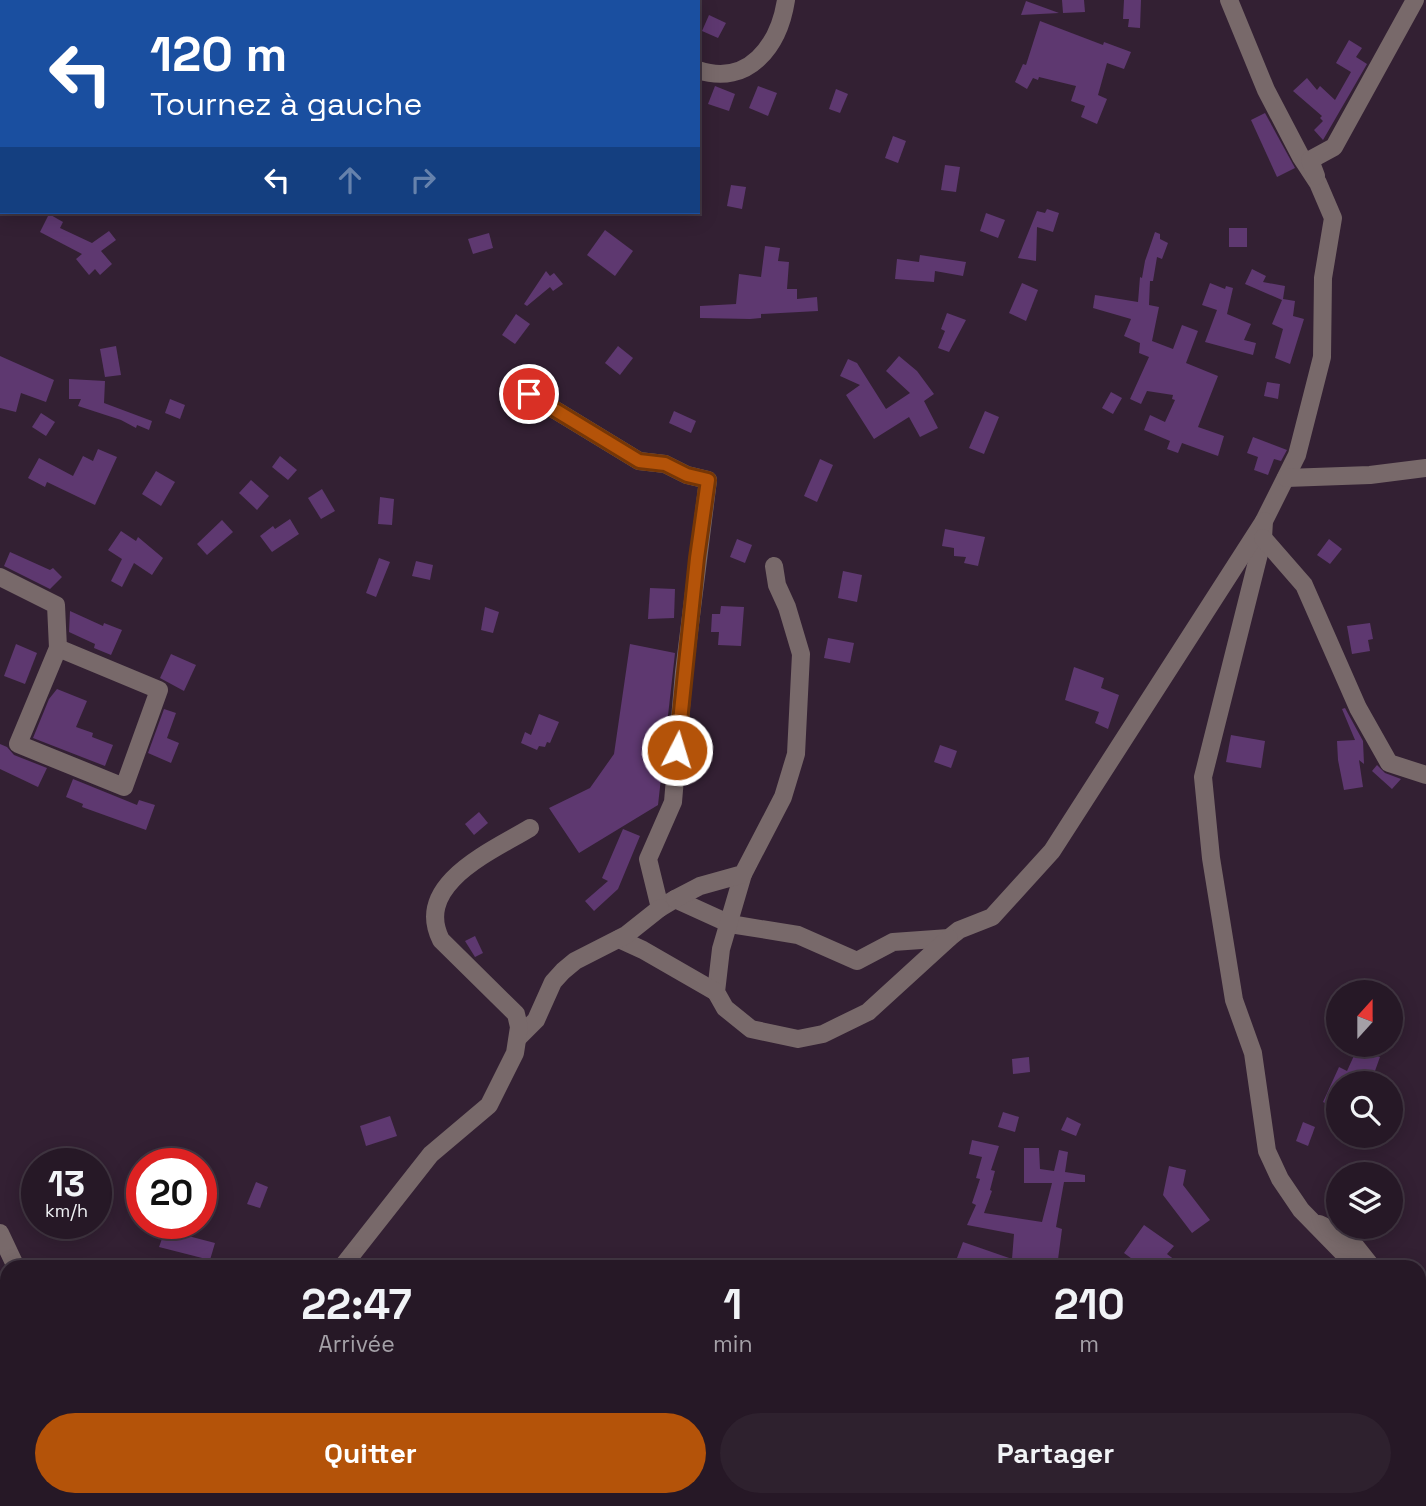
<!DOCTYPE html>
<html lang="fr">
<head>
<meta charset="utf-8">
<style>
	:root { --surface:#261826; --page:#2e212e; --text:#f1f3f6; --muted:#a4a0a7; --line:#423743; --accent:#b45309 }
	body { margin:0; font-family:"Space Grotesk",sans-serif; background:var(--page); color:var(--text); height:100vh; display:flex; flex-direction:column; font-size:26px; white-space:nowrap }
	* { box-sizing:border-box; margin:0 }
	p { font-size:23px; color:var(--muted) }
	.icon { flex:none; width:38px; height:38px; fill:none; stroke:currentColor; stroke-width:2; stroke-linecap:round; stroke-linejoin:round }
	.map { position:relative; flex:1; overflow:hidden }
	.drawer { position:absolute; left:0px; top:1260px; width:1426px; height:247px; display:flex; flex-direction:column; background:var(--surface); border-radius:21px 21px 0 0; box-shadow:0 4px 18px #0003,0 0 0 2px var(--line) }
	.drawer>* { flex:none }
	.guide { position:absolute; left:0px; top:0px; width:700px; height:214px; box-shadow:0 4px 18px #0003,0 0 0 2px var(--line); background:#1a4fa0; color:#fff; overflow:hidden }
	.needle { width:46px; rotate:21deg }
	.tools { position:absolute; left:1326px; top:980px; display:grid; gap:14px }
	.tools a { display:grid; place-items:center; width:77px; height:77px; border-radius:50%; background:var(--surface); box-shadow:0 4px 18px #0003,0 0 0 2px var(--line); font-size:35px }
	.speed { position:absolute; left:21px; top:1148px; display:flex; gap:14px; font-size:35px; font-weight:700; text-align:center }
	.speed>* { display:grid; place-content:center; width:91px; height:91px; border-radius:50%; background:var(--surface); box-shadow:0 4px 18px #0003,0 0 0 2px var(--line); line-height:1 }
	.speed small { font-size:18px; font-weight:400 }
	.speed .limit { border:10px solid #d22; background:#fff; color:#111 }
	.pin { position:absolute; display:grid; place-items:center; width:60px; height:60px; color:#fff; margin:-30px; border:4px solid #fff; border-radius:50%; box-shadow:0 2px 7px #0007 }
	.me { position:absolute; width:77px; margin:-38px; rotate:5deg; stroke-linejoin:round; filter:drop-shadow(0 0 5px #0008) }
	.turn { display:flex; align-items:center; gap:24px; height:147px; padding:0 35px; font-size:32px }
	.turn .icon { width:91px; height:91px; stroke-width:2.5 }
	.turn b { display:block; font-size:49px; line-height:60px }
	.lanes { display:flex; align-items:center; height:66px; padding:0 35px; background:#0003; justify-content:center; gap:35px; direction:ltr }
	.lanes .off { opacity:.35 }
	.eta { display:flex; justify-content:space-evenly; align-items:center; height:119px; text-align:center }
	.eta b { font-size:42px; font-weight:700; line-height:49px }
	.button { display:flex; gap:14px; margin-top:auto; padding:14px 35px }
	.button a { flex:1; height:80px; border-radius:42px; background:var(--accent); color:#fff; font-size:28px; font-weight:700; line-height:80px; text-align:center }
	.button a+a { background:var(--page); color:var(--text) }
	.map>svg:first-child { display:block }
</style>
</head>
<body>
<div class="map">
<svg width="1426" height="1506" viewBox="0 0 1426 1506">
	<rect width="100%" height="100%" fill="#332033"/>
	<g fill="#5e3870">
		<polygon points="1062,0 1084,0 1085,12 1063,13"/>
		<polygon points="1124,0 1141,0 1140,28 1128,27 1129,19 1123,19"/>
		<polygon points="1026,1 1059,13 1021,15"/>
		<polygon points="709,15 726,23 718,38 702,31"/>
		<polygon points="1040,21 1103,45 1104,42 1131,52 1124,69 1107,63 1098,95 1107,99 1097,124 1081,117 1085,106 1071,101 1076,86 1039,77 1038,80 1033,78 1027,89 1015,82 1023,64 1026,65"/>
		<polygon points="1349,40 1362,48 1356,57 1367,64 1323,140 1314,130 1323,121 1320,118 1322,116 1293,91 1307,78 1317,90 1320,86 1335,100 1351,72 1336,63"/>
		<polygon points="715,86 735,94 729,111 708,104"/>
		<polygon points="758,86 777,93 768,116 749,108"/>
		<polygon points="836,89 848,94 840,113 829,109"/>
		<polygon points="1265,113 1295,168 1277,177 1251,120"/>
		<polygon points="893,136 906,141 898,163 885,158"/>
		<polygon points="945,165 960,167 956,192 941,190"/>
		<polygon points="731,185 746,187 742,209 727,206"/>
		<polygon points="1047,209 1059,213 1053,232 1037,227 1036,261 1018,258 1037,211 1045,213"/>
		<polygon points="986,213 1005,220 998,238 980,231"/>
		<polygon points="49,214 63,222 60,228 92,243 109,231 116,240 101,251 112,264 100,275 95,269 89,275 76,259 82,254 40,232"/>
		<rect x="1229" y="228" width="18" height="19"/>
		<polygon points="605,230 633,251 615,276 587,255"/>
		<polygon points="1155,232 1160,234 1160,239 1168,243 1162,259 1157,257 1153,281 1150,281 1149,305 1159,307 1152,341 1173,349 1182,325 1198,331 1186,363 1218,376 1198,427 1224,436 1218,456 1182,443 1178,453 1167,449 1170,441 1144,430 1150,415 1165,422 1175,400 1172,399 1173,395 1147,391 1141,404 1130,399 1149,357 1139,353 1140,343 1124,336 1131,319 1093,308 1095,295 1138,302 1140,277 1142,278 1145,261"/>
		<polygon points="489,233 493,248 473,254 468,239"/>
		<polygon points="765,246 780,248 778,261 789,262 787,289 797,289 797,299 817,297 818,311 761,314 761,318 750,319 700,318 700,306 736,304 739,274 761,277"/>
		<polygon points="920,255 966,262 963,276 935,271 934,282 895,279 897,259 919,262"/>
		<polygon points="1252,269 1266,276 1263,282 1285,286 1283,299 1295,301 1293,316 1304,319 1290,364 1275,358 1283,329 1272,324 1282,300 1245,284"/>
		<polygon points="546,271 550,276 554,273 563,284 553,291 550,287 527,306 524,304"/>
		<polygon points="1022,283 1038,290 1026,321 1009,313"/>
		<polygon points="1210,283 1225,289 1226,286 1233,288 1227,314 1251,324 1244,340 1256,343 1253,355 1205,342 1217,310 1202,305"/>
		<polygon points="947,313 966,320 949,352 938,348 945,331 941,329"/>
		<polygon points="516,314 530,324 515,344 502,335"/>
		<polygon points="116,346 121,375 105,377 100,349"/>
		<polygon points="618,346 633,358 620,375 605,363"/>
		<polygon points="0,356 54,380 46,402 21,393 16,412 0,408"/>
		<polygon points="899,356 917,371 934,394 924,401 938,428 920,437 909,417 874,439 846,395 860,385 840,376 848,359 857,363 886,409 910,393 886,371"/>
		<polygon points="69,379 105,381 104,403 152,421 149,430 137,425 136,428 121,420 78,406 81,399 69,399"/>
		<polygon points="1267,382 1280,384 1278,399 1264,396"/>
		<polygon points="1111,392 1122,398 1113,414 1102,408"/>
		<polygon points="170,399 185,405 180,419 165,413"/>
		<polygon points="674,411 696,421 691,433 669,423"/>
		<polygon points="985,411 999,417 984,454 969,448"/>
		<polygon points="41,413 55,422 46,436 32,427"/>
		<polygon points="1253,437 1287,450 1281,461 1274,459 1268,475 1254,470 1258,457 1247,453"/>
		<polygon points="98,449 117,457 95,505 47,482 45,487 28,478 39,458 73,476 83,456 93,461"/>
		<polygon points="280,456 297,470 288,480 272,467"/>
		<polygon points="820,459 833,465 817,502 804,496"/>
		<polygon points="156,471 175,482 161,506 142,494"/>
		<polygon points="251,480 269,496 257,510 239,493"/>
		<polygon points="322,489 335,511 321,519 308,498"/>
		<polygon points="380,497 394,499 392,525 378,524"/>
		<polygon points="290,519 299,534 272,552 260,536 273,526 275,529"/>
		<polygon points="222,520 233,532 207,555 197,544"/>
		<polygon points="945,529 985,537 978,566 964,563 966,557 954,556 954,548 942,546"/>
		<polygon points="121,531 136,541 138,537 163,558 152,575 134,563 122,587 111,581 122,559 108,550"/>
		<polygon points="737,539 752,545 745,563 730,557"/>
		<polygon points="1329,539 1342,549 1330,564 1317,555"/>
		<polygon points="10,552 50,570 53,568 62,577 50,589 4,566"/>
		<polygon points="379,558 390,562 376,597 366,593"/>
		<polygon points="416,561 433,565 430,580 412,576"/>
		<polygon points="843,571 862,575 857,602 838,598"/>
		<polygon points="650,588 675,589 674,618 648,619"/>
		<polygon points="721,606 744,607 741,646 718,645 719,632 711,632 712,614 720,614"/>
		<polygon points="485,607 499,612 493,633 481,630"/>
		<polygon points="70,611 103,626 104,623 122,630 111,655 94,648 95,644 69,632"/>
		<polygon points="1370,623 1373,639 1368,640 1370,651 1352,654 1347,626"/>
		<polygon points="828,638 854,643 850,663 824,658"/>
		<polygon points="16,644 37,653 25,684 4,676"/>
		<polygon points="630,644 675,653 658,805 579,853 549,808 590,788 614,754"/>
		<polygon points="171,654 196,665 184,691 160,678"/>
		<polygon points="1074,667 1104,678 1101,688 1119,695 1108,729 1095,723 1099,712 1065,700"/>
		<polygon points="57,689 87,701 76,727 93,733 92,737 113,745 105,766 33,738 49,699"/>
		<polygon points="1345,708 1363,741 1364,764 1359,760 1363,787 1344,790 1338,760 1337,741 1355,740 1342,709"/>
		<polygon points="164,709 176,713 167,738 179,743 171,763 148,753"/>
		<polygon points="539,714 559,722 550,743 547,742 545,747 539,746 537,750 521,743 525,732 531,735"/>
		<polygon points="1231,735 1265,741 1261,768 1226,762"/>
		<polygon points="0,744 7,747 14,755 47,768 38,787 0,769"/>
		<polygon points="940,745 957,751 951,768 934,762"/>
		<polygon points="1377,765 1385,773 1401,779 1392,789 1372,771"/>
		<polygon points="73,779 137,805 139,800 155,805 146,830 82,807 83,804 66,797"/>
		<polygon points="479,812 488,823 474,835 465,824"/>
		<polygon points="623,829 640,836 618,889 594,911 585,901 608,881 602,878"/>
		<polygon points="475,936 483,953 475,957 465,941"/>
		<polygon points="1357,1049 1380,1057 1371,1082 1373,1083 1339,1083 1339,1110 1323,1102 1339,1067 1347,1071"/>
		<polygon points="1029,1057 1030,1072 1013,1074 1012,1059"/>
		<polygon points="1003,1112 1019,1117 1015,1132 998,1127"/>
		<polygon points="390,1116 397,1136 366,1146 360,1126"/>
		<polygon points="1067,1117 1081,1124 1076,1136 1061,1130"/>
		<polygon points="1303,1122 1315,1127 1308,1146 1296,1141"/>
		<polygon points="972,1140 999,1146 991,1170 995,1171 990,1190 992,1191 984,1213 1042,1222 1052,1183 1024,1183 1024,1148 1039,1148 1040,1169 1054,1171 1059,1150 1068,1152 1065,1172 1085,1175 1085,1182 1064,1182 1056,1227 1062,1229 1057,1267 993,1267 957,1258 963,1242 1012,1259 1014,1234 967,1225 976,1205 972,1203 980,1179 976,1178 982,1157 969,1154"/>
		<polygon points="1169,1166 1186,1170 1183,1185 1210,1220 1192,1233 1163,1195"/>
		<polygon points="256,1182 268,1187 260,1208 247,1204"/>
		<polygon points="1144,1225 1174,1246 1167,1254 1184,1267 1143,1267 1124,1253"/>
		<polygon points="173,1232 215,1243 210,1260 159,1247 163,1236 172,1238"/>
	</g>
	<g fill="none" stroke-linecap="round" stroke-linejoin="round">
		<g stroke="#78696a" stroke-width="18">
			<polyline points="568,0 571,2"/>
			<polyline points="1229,0 1266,90 1301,157 1318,183 1333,218 1323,278 1322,357 1297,455 1264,521 1263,538 1203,777 1211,858 1234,1000 1253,1053 1267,1151 1280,1179 1301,1210 1344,1254 1348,1267"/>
			<path d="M698,70C749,87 779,45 786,0"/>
			<polyline points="1316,176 1310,160 1334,147 1415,0"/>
			<polyline points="529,394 639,461 665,464 687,475 708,480 684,672 673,802 648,859 660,908 675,899 730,924 798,935 857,961 893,942 949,938 959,930 992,917 1052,851 1264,521"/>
			<polyline points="1286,478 1370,475 1426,468"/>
			<polyline points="1263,538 1304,585 1358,708 1389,763 1426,775"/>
			<polyline points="0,577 56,605 58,648 18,744 124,787 159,690 58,648"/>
			<polyline points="743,874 721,949 716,992 725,1008 751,1029 798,1039 823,1034 868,1012 949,938"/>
			<polyline points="675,899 700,886 743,874 783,797 796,754 801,654 787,607 777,585 774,566"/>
			<polyline points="619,939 643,950 716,992"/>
			<polyline points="518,1038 536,1020 553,982 563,971 575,961 626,935 660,908"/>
			<polyline points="1319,1224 1349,1238 1372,1267"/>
			<polyline points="0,1233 16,1267"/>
			<path d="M342,1267L431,1154L489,1105L515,1053L519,1027L516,1014L441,940C413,884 492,851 530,828"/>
			<polyline points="325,1500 338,1506"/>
			<polyline points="1362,1506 1363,1500"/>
		</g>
	</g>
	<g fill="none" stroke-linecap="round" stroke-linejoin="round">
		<g stroke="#753606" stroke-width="18">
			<polyline id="route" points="529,394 639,461 665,464 687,475 708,480 697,558 677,750"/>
		</g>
		<use href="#route" stroke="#b45309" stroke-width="12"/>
	</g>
</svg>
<div class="tools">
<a><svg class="needle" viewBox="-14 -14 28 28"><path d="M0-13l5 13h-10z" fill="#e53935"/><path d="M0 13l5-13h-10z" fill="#a4a0a7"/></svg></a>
<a><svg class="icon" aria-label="search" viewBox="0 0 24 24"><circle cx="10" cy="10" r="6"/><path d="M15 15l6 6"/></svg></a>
<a><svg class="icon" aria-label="layers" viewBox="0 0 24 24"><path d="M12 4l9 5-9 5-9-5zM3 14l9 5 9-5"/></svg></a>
</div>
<div class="speed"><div>13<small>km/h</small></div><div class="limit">20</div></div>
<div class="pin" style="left:529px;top:394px;background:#d93025"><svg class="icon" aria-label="arrive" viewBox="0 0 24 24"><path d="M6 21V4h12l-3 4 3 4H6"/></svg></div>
<svg class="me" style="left:677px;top:750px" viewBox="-20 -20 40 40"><circle r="17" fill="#b45309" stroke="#fff" stroke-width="3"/><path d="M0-11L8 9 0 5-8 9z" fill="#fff"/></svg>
<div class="guide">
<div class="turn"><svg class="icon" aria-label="left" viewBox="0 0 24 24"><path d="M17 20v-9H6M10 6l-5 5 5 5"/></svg><div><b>120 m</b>Tournez à gauche</div></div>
<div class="lanes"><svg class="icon" aria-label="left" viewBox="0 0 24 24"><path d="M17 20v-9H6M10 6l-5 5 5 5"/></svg><svg class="icon off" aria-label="ahead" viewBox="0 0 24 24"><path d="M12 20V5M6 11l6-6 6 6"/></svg><svg class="icon off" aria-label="right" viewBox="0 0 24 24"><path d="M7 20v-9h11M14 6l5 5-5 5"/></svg></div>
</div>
<section class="drawer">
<div class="eta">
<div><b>22:47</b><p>Arrivée</p></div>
<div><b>1</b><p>min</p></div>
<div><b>210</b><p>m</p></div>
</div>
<div class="button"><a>Quitter</a><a>Partager</a></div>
</section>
</div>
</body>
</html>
